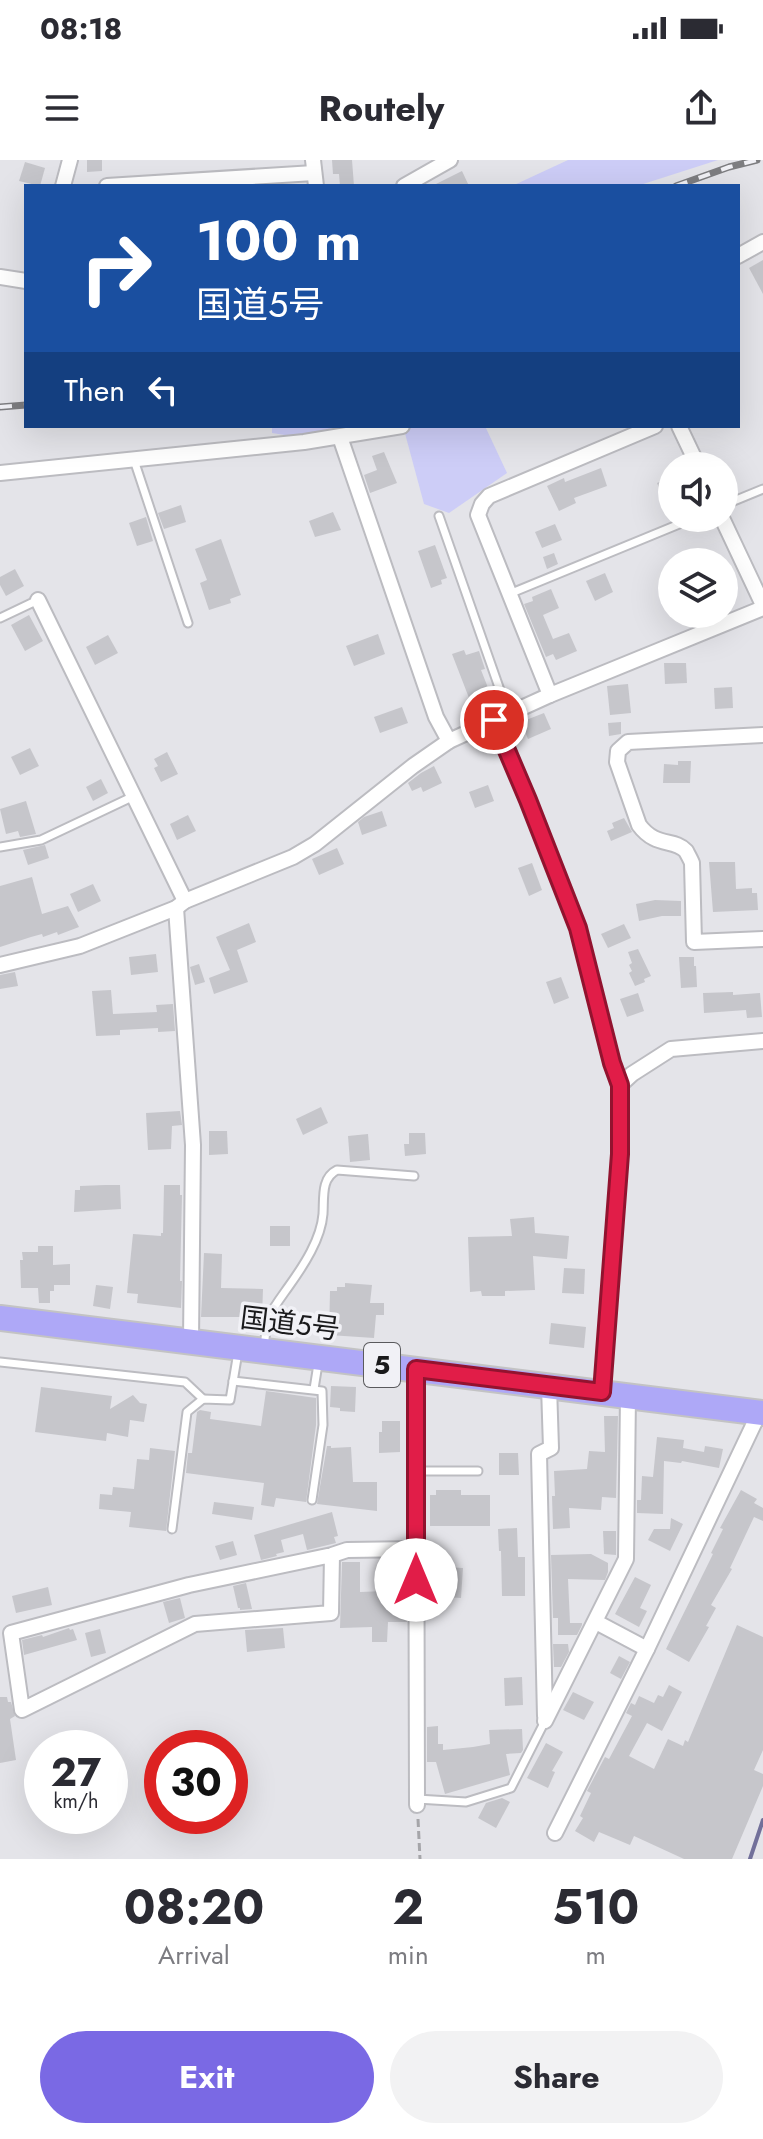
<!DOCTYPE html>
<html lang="en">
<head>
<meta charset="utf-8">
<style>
	:root { --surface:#fff; --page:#f2f2f3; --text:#2b2b33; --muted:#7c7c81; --accent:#7a69e4 }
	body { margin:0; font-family:Jost,"Noto Sans JP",sans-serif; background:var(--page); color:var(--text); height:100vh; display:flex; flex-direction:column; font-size:30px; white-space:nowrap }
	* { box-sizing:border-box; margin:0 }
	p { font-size:26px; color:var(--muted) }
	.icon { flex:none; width:44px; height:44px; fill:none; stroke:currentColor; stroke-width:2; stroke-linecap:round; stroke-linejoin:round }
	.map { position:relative; height:1699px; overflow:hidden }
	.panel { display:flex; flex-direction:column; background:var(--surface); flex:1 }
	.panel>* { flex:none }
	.top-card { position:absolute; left:24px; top:24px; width:716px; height:244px; border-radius:0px; box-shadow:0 8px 32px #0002; background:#1a4fa0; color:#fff; overflow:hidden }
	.controls { position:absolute; left:658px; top:292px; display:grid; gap:16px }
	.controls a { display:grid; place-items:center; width:80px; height:80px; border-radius:50%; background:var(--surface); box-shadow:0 8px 32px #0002; font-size:40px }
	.speed { position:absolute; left:24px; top:1570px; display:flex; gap:16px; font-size:40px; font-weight:700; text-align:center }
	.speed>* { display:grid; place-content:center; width:104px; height:104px; border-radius:50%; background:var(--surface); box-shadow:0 8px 32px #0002; line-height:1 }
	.speed small { font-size:20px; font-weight:400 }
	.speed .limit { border:12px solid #d22; background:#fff; color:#111 }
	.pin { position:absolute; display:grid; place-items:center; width:68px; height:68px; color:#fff; margin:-34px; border:4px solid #fff; border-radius:50%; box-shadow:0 2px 8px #0007 }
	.me { position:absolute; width:88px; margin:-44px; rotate:0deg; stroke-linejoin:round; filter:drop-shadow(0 0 6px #0008) }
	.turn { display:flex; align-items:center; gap:28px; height:168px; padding:0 40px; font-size:36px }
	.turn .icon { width:104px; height:104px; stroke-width:2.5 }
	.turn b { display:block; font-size:56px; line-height:68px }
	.then { display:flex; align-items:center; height:76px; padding:0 40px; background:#0003; gap:16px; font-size:30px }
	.eta { display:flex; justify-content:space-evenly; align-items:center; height:136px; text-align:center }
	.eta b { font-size:48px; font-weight:700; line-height:56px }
	.action { display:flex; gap:16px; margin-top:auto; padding:16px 40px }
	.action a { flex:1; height:92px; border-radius:48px; background:var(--accent); color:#fff; font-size:32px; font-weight:700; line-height:92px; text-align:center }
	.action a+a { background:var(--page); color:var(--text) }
	.status { display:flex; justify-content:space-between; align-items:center; height:56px; padding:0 40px; background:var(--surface); direction:ltr }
	.status svg { height:22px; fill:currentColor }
	header { display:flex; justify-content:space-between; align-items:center; height:104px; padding:0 40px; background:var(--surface); font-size:36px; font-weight:700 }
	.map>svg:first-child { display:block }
</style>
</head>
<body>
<div class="status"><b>08:18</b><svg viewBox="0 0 49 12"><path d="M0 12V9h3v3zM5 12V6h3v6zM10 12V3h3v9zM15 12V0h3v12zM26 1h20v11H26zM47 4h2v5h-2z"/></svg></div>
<header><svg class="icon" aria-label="menu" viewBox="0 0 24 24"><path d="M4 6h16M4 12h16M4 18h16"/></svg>Routely<svg class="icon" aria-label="share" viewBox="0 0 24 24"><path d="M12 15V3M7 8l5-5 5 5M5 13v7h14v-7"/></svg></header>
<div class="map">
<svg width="763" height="1699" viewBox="0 0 763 1699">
	<rect width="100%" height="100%" fill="#e4e4e9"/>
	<g fill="#cdcdf7">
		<polygon points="568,0 718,0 637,26 512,26"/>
		<polygon points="272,266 367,266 297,277 272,273"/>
		<polygon points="403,266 485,266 507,313 449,353 424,344"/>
	</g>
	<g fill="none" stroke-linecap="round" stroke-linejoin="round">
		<polyline stroke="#72709a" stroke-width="4" points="750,1699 763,1660"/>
	</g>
	<g fill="#c6c6cb">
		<polygon points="87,0 102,0 102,11 87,12"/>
		<polygon points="332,0 352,0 354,26 340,26 339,14 333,14"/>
		<polygon points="25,2 45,8 40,26 19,21"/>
		<polygon points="462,11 469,26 432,26"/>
		<polygon points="763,100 763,134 749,108"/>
		<polygon points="384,292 397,323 370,333 364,315 377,310 372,296"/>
		<polygon points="601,308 607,326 574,338 576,343 559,351 547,326 564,318 565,322"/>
		<polygon points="672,317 672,358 657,323"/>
		<polygon points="181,345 186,362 164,369 158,353"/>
		<polygon points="333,352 341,370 315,377 309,361"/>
		<polygon points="146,357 153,381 137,386 129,363"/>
		<polygon points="555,364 562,380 542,388 535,372"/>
		<polygon points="221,379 241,435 230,439 231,443 209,450 200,423 207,420 195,389"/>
		<polygon points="435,385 447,418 441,420 442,424 431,428 418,391"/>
		<polygon points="554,393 558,404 547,409 543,397"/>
		<polygon points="15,409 24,426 6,436 0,425 0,417"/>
		<polygon points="605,413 613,432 595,441 586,421"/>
		<polygon points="551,429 559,448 543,455 553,479 569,473 577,491 556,500 553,494 546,497 524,444 533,441 532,437"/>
		<polygon points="29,455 43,481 25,491 11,465"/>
		<polygon points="378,474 385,494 354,506 346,486"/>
		<polygon points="108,475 118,493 95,505 86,487"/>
		<polygon points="464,490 466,495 479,491 485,509 481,510 496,548 476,556 452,494"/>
		<polygon points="664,503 686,503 687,523 665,524"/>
		<polygon points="628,524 631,553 610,555 607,526"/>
		<polygon points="732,527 733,548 715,549 714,528"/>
		<polygon points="402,547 408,563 380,573 374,557"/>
		<polygon points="544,553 551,569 528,579 521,562"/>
		<polygon points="621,562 621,574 609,576 608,563"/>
		<polygon points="30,588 39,606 20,615 11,597"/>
		<polygon points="167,592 178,614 161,622 154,608 158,606 154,599"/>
		<polygon points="678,601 691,601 690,623 663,623 664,604 678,605"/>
		<polygon points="434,606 442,623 423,632 421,627 412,631 408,623 421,613"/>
		<polygon points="101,619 108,633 93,641 86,627"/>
		<polygon points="488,625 494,641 475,648 469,632"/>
		<polygon points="26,641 36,674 20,677 18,671 6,674 0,649"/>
		<polygon points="382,651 387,666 362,675 358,662 364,657"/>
		<polygon points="188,655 196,671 177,680 170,664"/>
		<polygon points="624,658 632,672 611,681 607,671 614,668 612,663"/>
		<polygon points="45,685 49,698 28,705 23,690"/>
		<polygon points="337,688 344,704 319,715 312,699"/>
		<polygon points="709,702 735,702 736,729 752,728 752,733 757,733 758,750 713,752"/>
		<polygon points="532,703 542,730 529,736 518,708"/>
		<polygon points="32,717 42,754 68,746 79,767 58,775 57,772 43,777 42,774 31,777 0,787 0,726"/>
		<polygon points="93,724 101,741 78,752 70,734"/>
		<polygon points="655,740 681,741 681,756 662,756 639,761 636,744"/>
		<polygon points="249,763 256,782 237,790 248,822 214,834 209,818 230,810 216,777"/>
		<polygon points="624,764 631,778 608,788 601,774"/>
		<polygon points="638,789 651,816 644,819 645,822 635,826 629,813 632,811 629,805 632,803 628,792"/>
		<polygon points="156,794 158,812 131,815 129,797"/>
		<polygon points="679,797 694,797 694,806 696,806 697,827 681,828"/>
		<polygon points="199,804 205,822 195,825 190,807"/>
		<polygon points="15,812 18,826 0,829 0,815"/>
		<polygon points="561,817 569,838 554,844 546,822"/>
		<polygon points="111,830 113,854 157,852 156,845 173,844 175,871 158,872 158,868 120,870 120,875 96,876 92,831"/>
		<polygon points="733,832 733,835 760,833 762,857 747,858 746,850 704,853 703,833"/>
		<polygon points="638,833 644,851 627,857 620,839"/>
		<polygon points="321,947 328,963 303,975 296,959"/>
		<polygon points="180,951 182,965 172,966 171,989 148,990 146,953"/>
		<polygon points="209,971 227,971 228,994 209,995"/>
		<polygon points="409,973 425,973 426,994 405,996 404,984 409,984"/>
		<polygon points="368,974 370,1000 350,1002 348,976"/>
		<polygon points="105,1025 120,1025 121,1049 74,1052 75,1030 80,1030 80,1026"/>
		<polygon points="164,1025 180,1025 180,1035 182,1035 180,1121 182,1121 181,1148 137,1143 138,1134 127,1133 133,1074 161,1076 161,1073 163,1073"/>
		<polygon points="534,1057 535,1073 569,1076 567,1099 533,1096 535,1130 505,1131 505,1136 482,1136 481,1131 470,1132 468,1077 512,1076 510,1059"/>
		<rect x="270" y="1066" width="20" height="20"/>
		<polygon points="38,1086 53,1086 53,1105 70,1104 70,1125 54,1125 54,1131 50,1131 50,1143 39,1143 38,1128 21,1128 20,1100 23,1100 22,1092 38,1092"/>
		<polygon points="204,1093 222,1094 221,1128 263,1129 262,1157 201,1157"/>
		<polygon points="564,1108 585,1109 584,1134 562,1133"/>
		<polygon points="345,1123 372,1125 370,1143 384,1143 384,1155 376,1155 374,1178 329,1175 330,1131 337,1131 337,1127 345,1127"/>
		<polygon points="96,1125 113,1127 110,1149 93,1146"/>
		<polygon points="551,1163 586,1167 584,1188 549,1184"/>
		<polygon points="331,1226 356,1227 355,1252 340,1251 340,1248 330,1247"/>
		<polygon points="41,1227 112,1236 110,1249 133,1235 140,1243 147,1244 144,1262 130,1260 128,1277 107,1273 106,1281 35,1272"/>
		<polygon points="266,1231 316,1238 316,1265 306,1342 276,1338 274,1347 261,1345 264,1323 186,1313 188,1293 192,1293 197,1252 200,1250 211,1252 210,1259 261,1266"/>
		<polygon points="604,1256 618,1256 616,1338 602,1337 601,1350 569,1348 570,1368 553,1369 552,1336 555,1336 554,1311 587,1309 589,1291 605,1292"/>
		<polygon points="382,1261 400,1261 400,1292 379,1293 379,1272 382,1272"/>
		<polygon points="657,1277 684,1280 683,1288 704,1292 705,1286 723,1289 719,1308 682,1301 681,1303 664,1301 663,1354 637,1353 637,1340 641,1340 642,1316 653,1317"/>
		<polygon points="327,1286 331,1286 331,1288 351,1287 353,1322 377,1322 377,1351 317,1344"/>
		<polygon points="150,1288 175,1291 166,1371 129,1367 131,1352 99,1349 100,1334 112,1335 113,1327 134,1329 137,1299 149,1300"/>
		<polygon points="499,1293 518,1293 519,1315 499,1315"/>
		<polygon points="436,1330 461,1330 461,1335 490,1335 490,1366 430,1366 430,1335 436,1335"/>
		<polygon points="741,1330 757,1339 754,1343 763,1348 763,1361 754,1357 730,1408 732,1409 711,1445 716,1448 706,1466 709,1467 689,1502 666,1489 713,1394 711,1393 723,1369 720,1368"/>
		<polygon points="214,1342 254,1347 252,1360 212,1354"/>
		<polygon points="332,1352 338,1376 334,1377 336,1383 307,1390 303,1374 281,1380 284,1392 276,1394 277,1396 261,1400 254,1375"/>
		<polygon points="671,1358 683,1364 670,1391 648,1380 654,1369 670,1369"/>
		<polygon points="517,1368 518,1397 525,1397 525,1436 502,1436 501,1391 499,1391 498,1369"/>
		<polygon points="603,1371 616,1371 616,1395 604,1394"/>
		<polygon points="233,1381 237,1395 220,1400 215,1386"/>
		<polygon points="591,1394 608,1403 608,1412 605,1420 568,1419 570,1463 582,1463 582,1465 577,1475 558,1475 558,1458 553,1458 551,1395"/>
		<polygon points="391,1399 405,1399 405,1407 406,1407 407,1462 388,1462 387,1482 372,1482 372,1467 340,1468 342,1402 360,1402 360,1432 386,1431 385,1407 391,1406"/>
		<polygon points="426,1406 463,1408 461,1438 447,1437 447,1434 427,1432"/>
		<polygon points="635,1417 651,1425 640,1448 647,1451 639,1467 615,1454"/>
		<polygon points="246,1423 252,1449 240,1450 240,1448 238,1448 233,1426"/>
		<polygon points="48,1427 52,1445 16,1453 12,1436"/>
		<polygon points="180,1438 185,1458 169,1463 163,1442"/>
		<polygon points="737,1465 763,1477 763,1590 754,1610 763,1614 763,1626 732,1699 684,1699 634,1676 630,1685 599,1672 594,1682 575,1671 583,1658 580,1656 591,1633 587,1631 605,1597 609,1599 632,1556 626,1553 631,1543 635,1545 639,1536 654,1543 658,1535 663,1537 669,1525 682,1532 662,1571 647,1563 629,1596 654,1609 668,1579 683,1586 685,1580 688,1582"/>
		<polygon points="69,1468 70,1470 73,1469 77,1480 24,1495 22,1480 42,1475 43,1477"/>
		<polygon points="283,1468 285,1488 247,1492 245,1470"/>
		<polygon points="100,1469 106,1493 91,1497 85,1473"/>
		<polygon points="553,1484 568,1484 569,1492 561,1507 554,1507"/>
		<polygon points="619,1496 630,1502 621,1519 610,1513"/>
		<polygon points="522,1517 523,1545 505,1546 504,1518"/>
		<polygon points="573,1532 594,1542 584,1560 563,1550"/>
		<polygon points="0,1537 7,1537 8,1542 11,1542 15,1556 10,1559 16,1600 0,1603"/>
		<polygon points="438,1566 438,1584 443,1584 443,1590 473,1587 490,1584 489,1570 522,1569 523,1590 521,1593 506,1594 510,1615 445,1634 436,1602 427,1602 427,1567"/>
		<polygon points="546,1583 563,1592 552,1611 555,1612 548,1628 527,1618"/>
		<polygon points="502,1638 510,1642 496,1668 478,1658 486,1643"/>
	</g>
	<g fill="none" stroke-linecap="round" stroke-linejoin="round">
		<g stroke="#bcbcc1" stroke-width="11">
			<g id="service">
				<polyline points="134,300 188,463"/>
				<polyline points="724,345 763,329"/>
				<polyline points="439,356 508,553"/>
				<polyline points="509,434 694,358"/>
				<polyline points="0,458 38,440"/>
				<polyline points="0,687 41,680 134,636"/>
				<path d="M264,1188C265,1178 266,1167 269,1157C274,1146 282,1136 289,1126C304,1105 321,1079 323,1054C324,1037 321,1018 337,1010L414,1016"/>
				<polyline points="0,1202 185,1222 203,1239"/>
				<polyline points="233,1221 322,1231 323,1265 312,1340"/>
				<polyline points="314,1229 318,1204"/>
				<polyline points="416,1311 478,1311"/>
				<polyline points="172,1369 187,1252 203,1239 230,1240 238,1192"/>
				<polyline points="417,1639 466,1642 511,1628 545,1561"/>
			</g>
		</g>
		<g stroke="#bcbcc1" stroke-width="18">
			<g id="minor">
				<polyline points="313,0 316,26"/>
				<polyline points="63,26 70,0"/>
				<polyline points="107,26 314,13"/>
				<polyline points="404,26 450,0"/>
				<polyline points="738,96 763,82"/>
				<polyline points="0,117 26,121"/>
				<polyline points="679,266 698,306"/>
				<polyline points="340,277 436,557 449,581"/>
				<polyline points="0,313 304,282 402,266"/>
				<polyline points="722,358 763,445"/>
				<polyline points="38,440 185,741"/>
				<polyline points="550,535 478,355 482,344 489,336 655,266"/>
				<polyline points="494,560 528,640 578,768 612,903 620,925 620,994 602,1232"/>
				<path d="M763,575L628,582L618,591L617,602L639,665C656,688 674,678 686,691C687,693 691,700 692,703L694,782L763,779"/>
				<polyline points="176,748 193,985 191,1181"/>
				<polyline points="0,805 80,786 176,748 185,741 293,697 315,684 413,606 449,581 550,535 763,448"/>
				<polyline points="620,925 632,914 671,889 763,881"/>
				<polyline points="416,1209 417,1645"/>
				<polyline points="332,1395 331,1453 195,1464 22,1550 11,1473 189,1425 332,1395 347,1390 416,1389"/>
				<polyline points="596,1462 647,1489"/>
				<polyline points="545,1556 539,1294 551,1288 549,1226"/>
				<polyline points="545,1561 626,1399 628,1236"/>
				<polyline points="555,1673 647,1489 759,1253"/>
			</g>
		</g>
		<g stroke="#c3c3c4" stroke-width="28">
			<polyline id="trunk" points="0,1158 763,1253"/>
		</g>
		<polyline stroke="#a5a5a9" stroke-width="3" stroke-dasharray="8 4" stroke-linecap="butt" points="418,1659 420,1699"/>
		<use href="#service" stroke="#fff" stroke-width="7"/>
		<use href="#minor" stroke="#fff" stroke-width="14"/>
		<use href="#trunk" stroke="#aea8f7" stroke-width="24"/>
		<g stroke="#7d7d80" stroke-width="7">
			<g id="rail">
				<polyline points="676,26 729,7 757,0"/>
				<polyline points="0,247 26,245"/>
			</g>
		</g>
		<use href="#rail" stroke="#f1f1f6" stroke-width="4" stroke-dasharray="12" stroke-linecap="butt"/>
	</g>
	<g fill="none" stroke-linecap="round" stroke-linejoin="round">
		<g stroke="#92132f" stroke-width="20">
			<polyline id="route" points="416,1420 416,1209 602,1232 620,994 620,925 612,903 578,768 528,640 494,560"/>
		</g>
		<use href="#route" stroke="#e11d48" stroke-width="14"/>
	</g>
	<g text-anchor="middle" stroke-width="7" stroke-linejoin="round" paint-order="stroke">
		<rect fill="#f1f1f6" stroke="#5a5a5d" stroke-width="2" x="364" y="1183" width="36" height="44" rx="6"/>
		<g font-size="26" font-weight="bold" fill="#1a1a1c">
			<text x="382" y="1214">5</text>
		</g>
		<g font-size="28" fill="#1a1a1c" stroke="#f1f1f6">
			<text transform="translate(290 1163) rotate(7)" y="10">国道5号</text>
		</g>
	</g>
</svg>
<div class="controls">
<a><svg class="icon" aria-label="sound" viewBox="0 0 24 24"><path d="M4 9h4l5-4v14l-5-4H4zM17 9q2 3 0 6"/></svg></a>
<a><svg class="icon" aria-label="layers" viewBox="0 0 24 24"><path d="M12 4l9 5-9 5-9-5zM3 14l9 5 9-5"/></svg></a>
</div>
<div class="speed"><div>27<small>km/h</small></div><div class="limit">30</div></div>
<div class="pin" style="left:494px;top:560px;background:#d93025"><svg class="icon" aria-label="arrive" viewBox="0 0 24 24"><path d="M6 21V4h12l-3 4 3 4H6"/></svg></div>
<svg class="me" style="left:416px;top:1420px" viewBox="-20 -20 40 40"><circle r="19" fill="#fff"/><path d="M0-13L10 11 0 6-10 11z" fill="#e11d48"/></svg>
<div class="top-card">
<div class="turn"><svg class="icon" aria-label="right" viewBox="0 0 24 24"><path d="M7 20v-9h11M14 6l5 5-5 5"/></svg><div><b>100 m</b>国道5号</div></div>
<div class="then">Then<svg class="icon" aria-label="left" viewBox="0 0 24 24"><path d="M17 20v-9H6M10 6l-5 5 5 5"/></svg></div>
</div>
</div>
<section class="panel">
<div class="eta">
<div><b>08:20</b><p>Arrival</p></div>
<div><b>2</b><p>min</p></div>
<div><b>510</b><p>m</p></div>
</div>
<div class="action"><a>Exit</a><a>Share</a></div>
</section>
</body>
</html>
